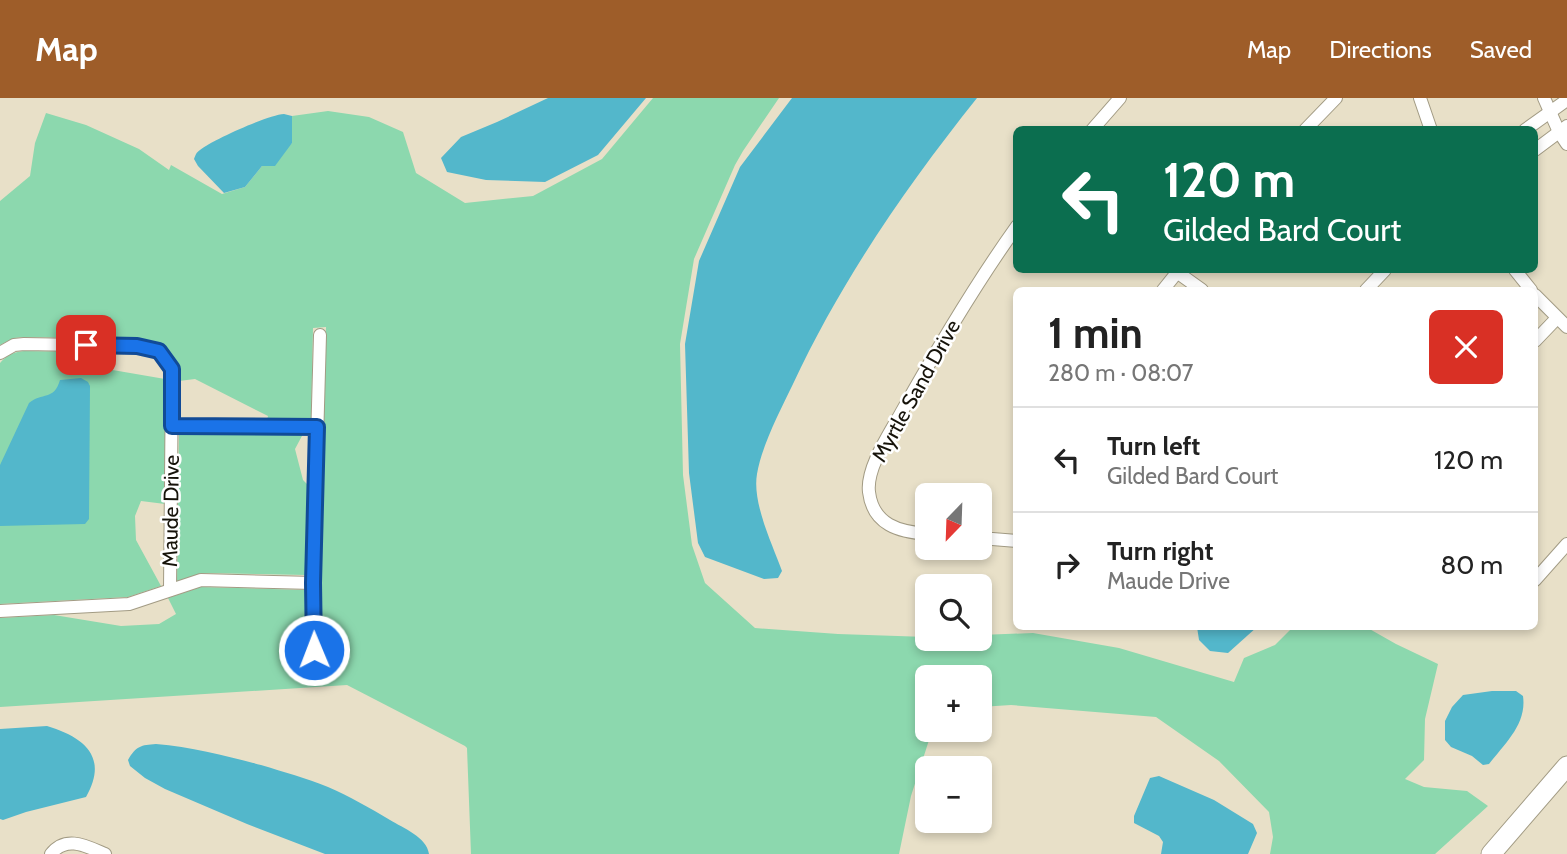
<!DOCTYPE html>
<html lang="en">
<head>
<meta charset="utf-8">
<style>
	:root { --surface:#fff; --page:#f2f2f2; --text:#222; --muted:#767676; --line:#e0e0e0; --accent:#9e5d29 }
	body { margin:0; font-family:Cabin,sans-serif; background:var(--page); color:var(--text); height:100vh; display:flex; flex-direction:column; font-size:26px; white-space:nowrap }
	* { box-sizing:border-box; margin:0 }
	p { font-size:23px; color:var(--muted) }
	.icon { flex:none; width:38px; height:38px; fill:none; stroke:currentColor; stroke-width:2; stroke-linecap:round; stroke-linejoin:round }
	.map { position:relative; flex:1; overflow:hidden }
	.details { position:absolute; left:1013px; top:189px; width:525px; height:343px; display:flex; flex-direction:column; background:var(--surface); border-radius:10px; box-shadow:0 4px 10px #0003 }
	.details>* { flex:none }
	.banner { position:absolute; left:1013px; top:28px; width:525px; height:147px; border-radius:10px; box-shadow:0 4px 10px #0003; background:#0b6e4f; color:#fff; overflow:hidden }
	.needle { width:46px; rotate:203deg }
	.tools { position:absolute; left:915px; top:385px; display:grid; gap:14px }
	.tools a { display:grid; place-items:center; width:77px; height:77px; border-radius:10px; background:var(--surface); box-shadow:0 4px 10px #0003; font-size:35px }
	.pin { position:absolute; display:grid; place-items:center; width:60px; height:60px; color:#fff; margin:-30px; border-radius:14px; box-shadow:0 4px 10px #0006 }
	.me { position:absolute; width:77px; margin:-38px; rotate:359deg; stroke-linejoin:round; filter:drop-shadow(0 0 5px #0008) }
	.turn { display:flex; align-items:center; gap:24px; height:147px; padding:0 35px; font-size:32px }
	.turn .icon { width:91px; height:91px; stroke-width:2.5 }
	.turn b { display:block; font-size:49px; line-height:60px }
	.round { display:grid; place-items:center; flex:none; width:74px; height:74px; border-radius:10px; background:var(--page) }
	.summary { display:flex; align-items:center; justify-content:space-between; height:119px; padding:0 35px }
	h1 { font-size:42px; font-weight:800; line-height:52px }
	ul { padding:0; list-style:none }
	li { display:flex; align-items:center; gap:21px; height:105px; padding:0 35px; border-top:2px solid var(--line) }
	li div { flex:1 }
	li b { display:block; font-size:26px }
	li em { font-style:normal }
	header { display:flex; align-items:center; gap:42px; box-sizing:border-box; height:98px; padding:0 35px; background:var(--accent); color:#fff }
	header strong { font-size:33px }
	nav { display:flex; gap:38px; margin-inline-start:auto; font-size:24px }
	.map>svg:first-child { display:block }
</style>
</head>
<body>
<header>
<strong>Map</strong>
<nav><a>Map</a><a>Directions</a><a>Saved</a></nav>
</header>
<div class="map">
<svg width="1567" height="756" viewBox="0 0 1567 756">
	<rect width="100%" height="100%" fill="#e8e0c8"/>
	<g fill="#8cd8ae">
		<polygon points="653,0 779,0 743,53 735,67 694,161 680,246 683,377 692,447 705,485 755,530 838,536 927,539 928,541 980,541 980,537 1033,535 1119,550 1234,584 1244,560 1275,547 1293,529 1366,529 1396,546 1438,566 1425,621 1424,662 1405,681 1424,689 1467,693 1488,708 1435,756 1270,756 1273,739 1269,714 1219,663 1156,619 1011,607 980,609 980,579 928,579 928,632 935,632 930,639 911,698 899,756 471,756 467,650 465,648 347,587 0,609 0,520 54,517 121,528 159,526 176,516 168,500 201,489 306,492 307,560 320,558 319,478 326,229 313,230 311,322 267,322 268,318 195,281 179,283 177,267 164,248 160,246 138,241 25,239 14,240 0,247 0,103 30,78 35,45 46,15 86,27 139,51 169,72 171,67 222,96 245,89 262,68 292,45 292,18 328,13 369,19 403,34 416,75 465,105 533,98 602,61"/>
		<path d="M24,253L95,254L101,270L165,281V406L141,403L135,418L136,442L161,488L128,499L0,506V265C7,257 13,254 24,253Z"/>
		<polygon points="179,335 303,336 295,351 303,382 309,388 306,477 202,475 177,483"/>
	</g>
	<g fill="#53b7cb">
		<polygon points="548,0 646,0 598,57 545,84 486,82 447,74 441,60 461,39 497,24"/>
		<path d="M792,0H977C906,89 841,183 793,286C780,313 762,347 757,376C752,405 772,445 782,473L778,480L764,481L705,459L698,445L689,375L685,246L699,163L740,69Z"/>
		<path d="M284,16L292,18V45L275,68H262L245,89L224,95L198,68L194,61C196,56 196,55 200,52C213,42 268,17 284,16Z"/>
		<path d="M81,280L88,284L90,288L89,421L85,426L0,428V367L29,305C42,294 54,303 60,282Z"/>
		<polygon points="1197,529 1197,528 1257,529 1228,555 1210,553 1199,542"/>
		<path d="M1492,593H1516L1523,598C1527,626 1505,645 1489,666L1483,667L1472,658L1451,649L1445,642V623L1452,609L1463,597Z"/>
		<path d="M47,628C84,639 109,659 86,699L26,714L3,722L0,721V631Z"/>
		<path d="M156,646C192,649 227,658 261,667C284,674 306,680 328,689C349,698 370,710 390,722C403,730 427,739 429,756H325L247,726L165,691L145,680L130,668L128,662C136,648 141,647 156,646Z"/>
		<polygon points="1159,678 1214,702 1253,726 1257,735 1248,756 1161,756 1163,744 1159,738 1134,725 1134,718 1150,680"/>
	</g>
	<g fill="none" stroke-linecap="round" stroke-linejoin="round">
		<g stroke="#a29b84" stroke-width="14">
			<g id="street">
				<polyline points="1420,0 1431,32"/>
				<polyline points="1544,0 1559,34 1567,46"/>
				<polyline points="1092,32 1120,0"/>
				<polyline points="1305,32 1336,0"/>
				<polyline points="1525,32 1567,2"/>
				<polyline points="1535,52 1567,28"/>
				<polyline points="1174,172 1202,192"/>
				<polyline points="1515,172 1531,192"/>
				<polyline points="1163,192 1179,172"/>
				<polyline points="1366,192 1385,172"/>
				<polyline points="1535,197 1567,229"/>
				<polyline points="1535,243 1557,220"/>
				<polyline points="0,255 14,247 24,246 137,248 159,253 172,271 170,492"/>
				<polyline points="172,328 317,329"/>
				<path d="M928,436C899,434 873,427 869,394C866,370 890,335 901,315C937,251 974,188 1017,128"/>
				<polyline points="980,440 1017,443"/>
				<polyline points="1535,482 1567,446"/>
				<polyline points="0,513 129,506 201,482 313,485"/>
				<polyline points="314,552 313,485 320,237"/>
				<path d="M51,756C66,737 86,748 105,756"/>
			</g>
		</g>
		<g stroke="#a29b84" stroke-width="21">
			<polyline id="primary" points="1491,756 1567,668"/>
		</g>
		<use href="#street" stroke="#fff" stroke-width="12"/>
		<use href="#primary" stroke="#fff" stroke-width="19"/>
	</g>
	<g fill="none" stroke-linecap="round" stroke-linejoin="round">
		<g stroke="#114b97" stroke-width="18">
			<polyline id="route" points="86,247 137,248 159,253 172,271 172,328 317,329 313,485 314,552"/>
		</g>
		<use href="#route" stroke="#1a73e8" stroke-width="12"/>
	</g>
	<g text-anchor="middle" stroke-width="5" stroke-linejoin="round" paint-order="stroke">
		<g font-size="21" fill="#16130a" stroke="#fff">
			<text transform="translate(916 293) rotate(-61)" y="7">Myrtle Sand Drive</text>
			<text transform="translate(171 413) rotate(-89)" y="7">Maude Drive</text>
		</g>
	</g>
</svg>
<div class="tools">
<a><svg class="needle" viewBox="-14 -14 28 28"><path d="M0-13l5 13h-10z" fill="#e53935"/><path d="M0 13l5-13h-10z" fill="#767676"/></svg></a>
<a><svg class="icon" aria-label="search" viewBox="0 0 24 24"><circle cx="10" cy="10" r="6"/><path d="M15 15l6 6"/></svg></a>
<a>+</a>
<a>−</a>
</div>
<div class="pin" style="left:86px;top:247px;background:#d93025"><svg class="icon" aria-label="arrive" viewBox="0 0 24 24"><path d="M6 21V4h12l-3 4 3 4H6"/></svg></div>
<svg class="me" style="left:314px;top:552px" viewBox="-20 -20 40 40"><circle r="17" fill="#1a73e8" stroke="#fff" stroke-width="3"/><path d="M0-11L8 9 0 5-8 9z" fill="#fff"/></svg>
<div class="banner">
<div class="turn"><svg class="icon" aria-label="left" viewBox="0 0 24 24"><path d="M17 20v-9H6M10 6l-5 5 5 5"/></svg><div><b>120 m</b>Gilded Bard Court</div></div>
</div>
<section class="details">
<div class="summary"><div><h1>1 min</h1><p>280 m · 08:07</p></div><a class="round" style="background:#d93025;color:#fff"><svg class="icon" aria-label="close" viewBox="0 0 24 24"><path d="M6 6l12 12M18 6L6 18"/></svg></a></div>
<ul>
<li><svg class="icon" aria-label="left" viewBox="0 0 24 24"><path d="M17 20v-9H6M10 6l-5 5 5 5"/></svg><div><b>Turn left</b><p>Gilded Bard Court</p></div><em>120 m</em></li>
<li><svg class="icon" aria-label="right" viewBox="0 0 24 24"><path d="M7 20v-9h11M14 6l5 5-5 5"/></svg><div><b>Turn right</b><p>Maude Drive</p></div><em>80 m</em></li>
</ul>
</section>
</div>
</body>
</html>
